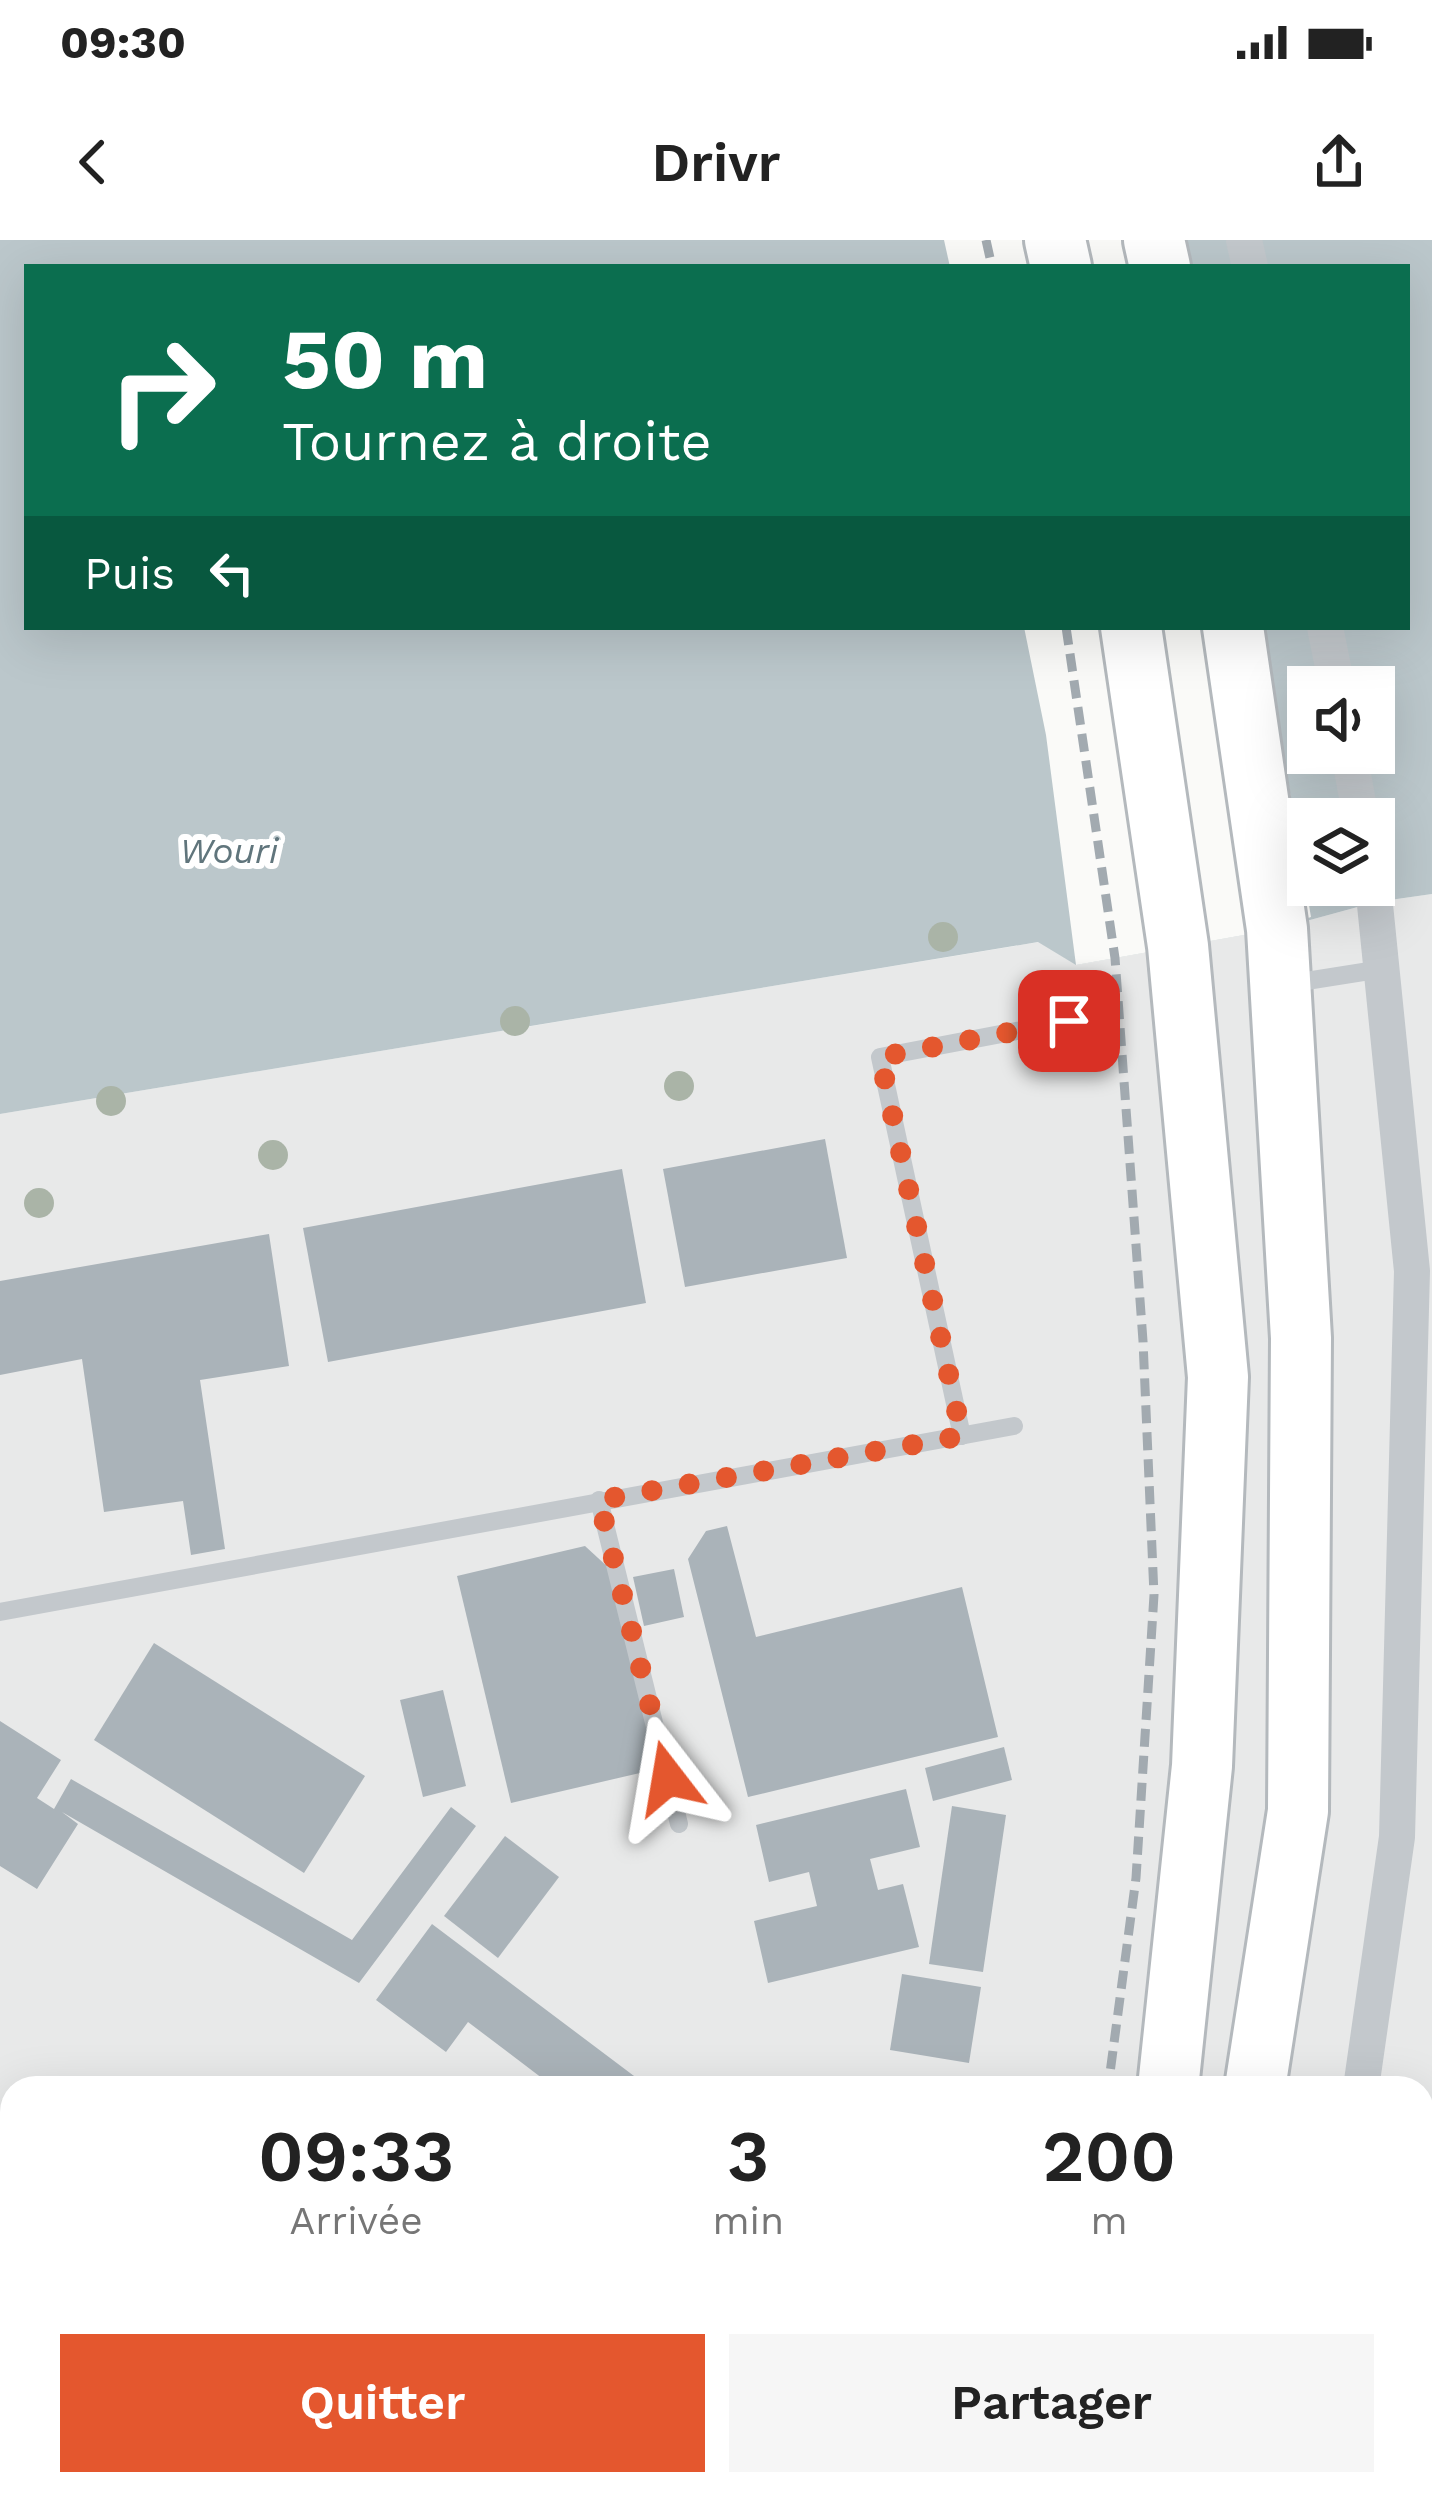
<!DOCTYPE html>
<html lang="fr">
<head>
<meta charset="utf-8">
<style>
	:root { --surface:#fff; --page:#f6f6f6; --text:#222; --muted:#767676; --accent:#e4572e }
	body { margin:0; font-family:"Work Sans",sans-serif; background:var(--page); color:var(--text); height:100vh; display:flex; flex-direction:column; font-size:45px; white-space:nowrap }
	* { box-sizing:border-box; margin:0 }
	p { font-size:39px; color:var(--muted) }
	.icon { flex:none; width:66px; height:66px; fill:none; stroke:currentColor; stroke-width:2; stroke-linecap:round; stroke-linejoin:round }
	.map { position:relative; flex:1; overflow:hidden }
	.sheet { position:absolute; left:0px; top:1836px; width:1434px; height:420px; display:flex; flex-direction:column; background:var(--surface); border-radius:36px 36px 0 0; box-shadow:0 12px 48px #0002 }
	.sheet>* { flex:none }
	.guide { position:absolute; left:24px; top:24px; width:1386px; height:366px; border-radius:0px; box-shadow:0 12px 48px #0002; background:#0b6e4f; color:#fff; overflow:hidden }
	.fabs { position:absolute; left:1287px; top:426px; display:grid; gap:24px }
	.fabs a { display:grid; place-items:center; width:108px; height:108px; border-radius:0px; background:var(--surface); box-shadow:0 12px 48px #0002; font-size:60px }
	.pin { position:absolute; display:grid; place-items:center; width:102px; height:102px; color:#fff; margin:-51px; border-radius:24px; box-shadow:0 6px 18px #0006 }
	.me { position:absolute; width:132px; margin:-66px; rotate:346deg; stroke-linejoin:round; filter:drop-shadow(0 0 9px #0008) }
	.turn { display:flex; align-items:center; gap:42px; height:252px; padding:0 60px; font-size:54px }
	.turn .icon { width:156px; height:156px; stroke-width:2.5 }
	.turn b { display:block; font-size:84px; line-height:102px }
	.then { display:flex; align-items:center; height:114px; padding:0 60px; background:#0003; gap:24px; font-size:45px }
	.eta { display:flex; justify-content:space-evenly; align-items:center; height:204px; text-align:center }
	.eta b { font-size:72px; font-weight:600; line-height:84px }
	.button { display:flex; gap:24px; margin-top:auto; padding:24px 60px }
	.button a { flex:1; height:138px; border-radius:0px; background:var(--accent); color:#fff; font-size:48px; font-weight:600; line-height:138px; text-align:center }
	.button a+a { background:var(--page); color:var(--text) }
	.status { display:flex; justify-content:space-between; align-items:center; height:84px; padding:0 60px; background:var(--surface); direction:ltr }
	.status svg { height:33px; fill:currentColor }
	header { display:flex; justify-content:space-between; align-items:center; height:156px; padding:0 60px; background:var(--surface); font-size:54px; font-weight:600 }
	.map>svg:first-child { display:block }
</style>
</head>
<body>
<div class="status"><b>09:30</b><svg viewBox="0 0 49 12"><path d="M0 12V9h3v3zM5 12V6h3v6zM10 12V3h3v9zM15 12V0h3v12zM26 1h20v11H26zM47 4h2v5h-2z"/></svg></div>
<header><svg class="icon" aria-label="back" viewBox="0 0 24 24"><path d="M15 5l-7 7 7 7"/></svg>Drivr<svg class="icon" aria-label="share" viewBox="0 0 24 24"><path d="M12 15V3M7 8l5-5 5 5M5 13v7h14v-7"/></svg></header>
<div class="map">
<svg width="1432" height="2256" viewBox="0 0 1432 2256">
	<rect width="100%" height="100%" fill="#fafaf8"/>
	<path fill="#e8e9e9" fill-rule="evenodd" d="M1432,654V2256H0V874L1039,702L1077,725L1277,689L1376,662ZM12,1848H1422V2244H12Z"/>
	<path fill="#bbc7cb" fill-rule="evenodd" d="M0,0H1432V654L1376,662L1277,689L1076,725L1038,702L0,874ZM27,27H1407V387H27ZM1308,447H1374V513H1308ZM1308,579H1374V645H1308Z"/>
	<g fill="#fafaf8">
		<polygon points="944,0 1181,0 1188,27 950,27"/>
		<polygon points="1024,387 1262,387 1311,677 1277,689 1076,725 1046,495"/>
	</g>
	<g fill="#aab3b9">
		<polygon points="825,899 847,1018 685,1047 663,929"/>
		<polygon points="622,929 646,1063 328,1122 303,988"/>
		<polygon points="269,994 289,1126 200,1140 225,1309 191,1315 183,1261 104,1272 82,1119 0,1135 0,1041"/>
		<polygon points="727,1286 756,1397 962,1347 998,1497 748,1557 688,1319 706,1291"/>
		<polygon points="585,1306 610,1329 657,1529 511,1563 457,1336"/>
		<polygon points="674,1329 684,1377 644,1386 633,1337"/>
		<polygon points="154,1403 365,1536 304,1633 94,1500"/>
		<polygon points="443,1450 466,1546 423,1557 400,1460"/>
		<polygon points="0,1481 61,1520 37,1558 54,1569 71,1539 352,1700 451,1567 476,1586 359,1743 62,1572 78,1584 37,1649 0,1626"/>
		<polygon points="1004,1507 1012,1540 933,1561 925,1528"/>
		<polygon points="906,1549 920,1607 870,1619 878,1650 903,1644 919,1707 768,1743 754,1681 817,1666 809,1632 769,1642 756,1585"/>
		<polygon points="952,1566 1006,1575 983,1732 929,1724"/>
		<polygon points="505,1596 559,1637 498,1718 444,1676"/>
		<polygon points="432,1684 650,1848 555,1848 468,1782 446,1812 376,1760"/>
		<polygon points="902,1734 981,1747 969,1823 890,1810"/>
		<polygon points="0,2130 12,2139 12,2235 0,2251"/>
		<polygon points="457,2244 680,2244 672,2256 448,2256"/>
		<polygon points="876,2244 914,2244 925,2247 923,2256 873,2256"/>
	</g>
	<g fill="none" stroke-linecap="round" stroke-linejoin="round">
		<g stroke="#b4b9bd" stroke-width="66">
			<g id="trunk">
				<polyline points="1055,0 1061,27"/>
				<polyline points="1154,0 1160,27"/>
				<polyline points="1131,387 1178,706 1218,1137 1202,1526 1168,1848"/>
				<polyline points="1233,387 1277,689 1301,1098 1298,1571 1255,1848"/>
				<polyline points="1088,2256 1091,2244"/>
				<polyline points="1171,2256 1174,2244"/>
			</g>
		</g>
		<g stroke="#c3c8cc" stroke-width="18">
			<polyline points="1300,742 1382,729"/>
			<polyline points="962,1196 880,817 1069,781"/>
			<polyline points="599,1260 679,1584"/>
			<polyline points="0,1372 1014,1186"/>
			<polyline points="29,2256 37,2244"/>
		</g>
		<g stroke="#c3c8cc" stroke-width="36">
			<polyline points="1244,0 1250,27"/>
			<polyline points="1325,387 1337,447"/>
			<polyline points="1349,513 1361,579"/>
			<polyline points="1361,1848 1397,1597 1412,1031 1373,645"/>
			<polyline points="1274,2256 1276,2244"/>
		</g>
		<use href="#trunk" stroke="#fff" stroke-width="60"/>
		<g stroke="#a2aab0" stroke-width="9" stroke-dasharray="18 9" stroke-linecap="butt">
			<polyline points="986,0 992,27"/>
			<polyline points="1066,387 1115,718 1143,1101 1154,1355 1136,1638 1108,1848"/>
			<polyline points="1021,2256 1023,2244"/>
		</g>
	</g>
	<g fill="#aab4a7">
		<circle cx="943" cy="697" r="15"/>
		<circle cx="515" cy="781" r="15"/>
		<circle cx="679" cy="846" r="15"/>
		<circle cx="111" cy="861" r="15"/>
		<circle cx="273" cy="915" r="15"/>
		<circle cx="39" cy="963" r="15"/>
	</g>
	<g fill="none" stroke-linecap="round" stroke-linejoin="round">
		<polyline stroke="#e4572e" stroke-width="21" stroke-dasharray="0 37.8" points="668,1538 599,1260 962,1196 880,817 1069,781"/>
	</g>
	<g text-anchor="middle" stroke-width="12" stroke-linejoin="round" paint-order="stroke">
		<g font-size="36" font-style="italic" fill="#60757c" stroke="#fff">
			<text x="229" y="623">Wouri</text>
		</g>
	</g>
</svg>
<div class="fabs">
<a><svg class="icon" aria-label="sound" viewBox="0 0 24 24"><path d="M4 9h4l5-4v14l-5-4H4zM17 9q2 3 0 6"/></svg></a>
<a><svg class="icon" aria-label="layers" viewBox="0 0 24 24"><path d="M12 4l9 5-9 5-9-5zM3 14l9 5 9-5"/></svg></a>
</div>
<div class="pin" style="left:1069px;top:781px;background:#d93025"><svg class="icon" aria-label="arrive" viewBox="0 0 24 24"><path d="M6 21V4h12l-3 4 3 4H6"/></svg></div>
<svg class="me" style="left:668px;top:1538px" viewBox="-20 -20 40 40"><path d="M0-17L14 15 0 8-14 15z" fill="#e4572e" stroke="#fff" stroke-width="4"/></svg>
<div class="guide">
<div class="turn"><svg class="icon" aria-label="right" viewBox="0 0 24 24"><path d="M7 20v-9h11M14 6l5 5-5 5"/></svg><div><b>50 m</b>Tournez à droite</div></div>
<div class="then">Puis<svg class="icon" aria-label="left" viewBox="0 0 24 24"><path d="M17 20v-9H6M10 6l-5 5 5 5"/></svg></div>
</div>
<section class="sheet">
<div class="eta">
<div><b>09:33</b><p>Arrivée</p></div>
<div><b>3</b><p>min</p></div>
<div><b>200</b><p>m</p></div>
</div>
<div class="button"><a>Quitter</a><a>Partager</a></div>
</section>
</div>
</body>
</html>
